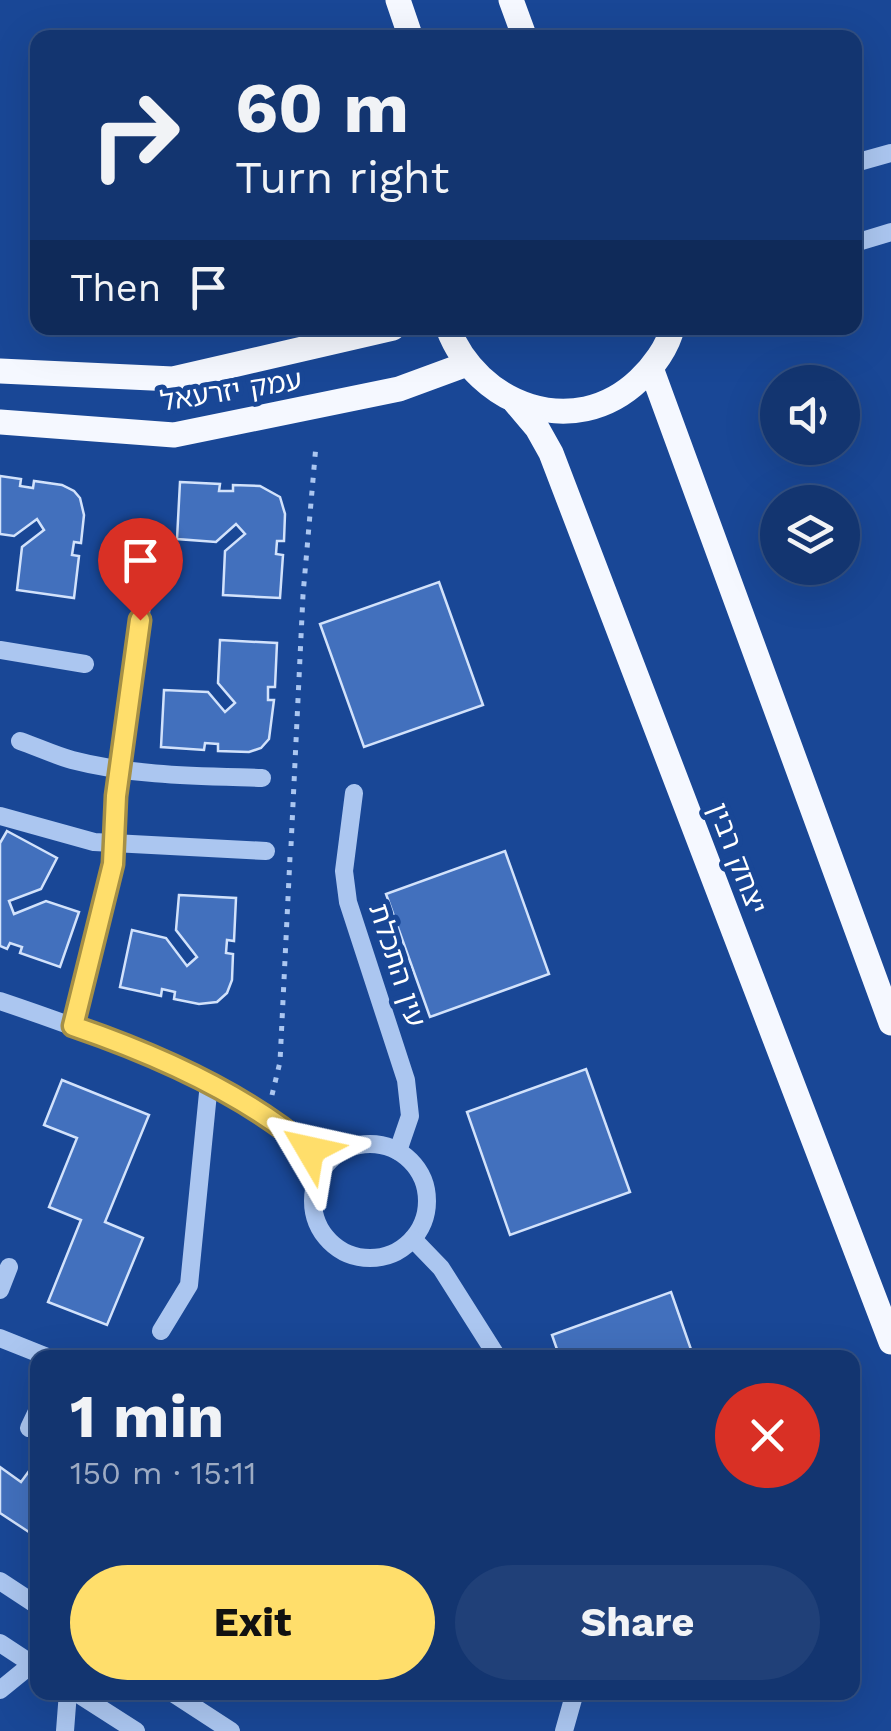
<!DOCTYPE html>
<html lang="en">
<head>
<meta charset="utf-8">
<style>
	:root { --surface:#133570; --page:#204078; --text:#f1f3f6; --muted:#9dabc3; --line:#325083; --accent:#ffde6b }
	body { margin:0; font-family:"Work Sans","Noto Sans Hebrew",sans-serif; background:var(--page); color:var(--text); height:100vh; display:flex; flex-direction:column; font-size:38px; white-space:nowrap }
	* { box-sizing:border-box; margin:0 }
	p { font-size:32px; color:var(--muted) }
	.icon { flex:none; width:55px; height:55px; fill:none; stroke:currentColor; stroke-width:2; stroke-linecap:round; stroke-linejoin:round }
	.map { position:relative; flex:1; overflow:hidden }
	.details { position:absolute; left:30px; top:1350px; width:830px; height:350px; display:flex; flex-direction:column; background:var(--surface); border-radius:20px; box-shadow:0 10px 40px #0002,0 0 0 2px var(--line) }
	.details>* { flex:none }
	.guide { position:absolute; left:30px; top:30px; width:832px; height:305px; border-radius:20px; box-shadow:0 10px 40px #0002,0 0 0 2px var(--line); background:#133570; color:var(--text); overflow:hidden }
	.tools { position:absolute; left:760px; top:365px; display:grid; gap:20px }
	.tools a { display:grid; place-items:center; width:100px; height:100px; border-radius:50%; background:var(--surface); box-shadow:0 10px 40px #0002,0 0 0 2px var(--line); font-size:50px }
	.pin { position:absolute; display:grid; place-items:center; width:85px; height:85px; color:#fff; margin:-102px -42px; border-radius:50% 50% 50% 0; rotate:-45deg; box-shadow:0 0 10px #0007 }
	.pin .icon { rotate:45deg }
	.me { position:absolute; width:110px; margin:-55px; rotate:306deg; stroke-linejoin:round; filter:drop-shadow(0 0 8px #0008) }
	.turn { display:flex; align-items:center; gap:35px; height:210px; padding:0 40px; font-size:45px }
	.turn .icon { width:130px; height:130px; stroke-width:2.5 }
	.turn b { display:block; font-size:70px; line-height:85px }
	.then { display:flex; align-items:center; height:95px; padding:0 40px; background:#0003; gap:20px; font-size:38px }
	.round { display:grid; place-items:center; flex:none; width:105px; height:105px; border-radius:52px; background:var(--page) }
	.head { display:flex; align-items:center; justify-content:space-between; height:170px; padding:0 40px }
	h1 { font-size:60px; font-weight:700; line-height:75px }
	.primary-button { display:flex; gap:20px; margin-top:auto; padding:20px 40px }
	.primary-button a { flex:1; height:115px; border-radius:60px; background:var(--accent); color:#111; font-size:40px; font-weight:700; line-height:115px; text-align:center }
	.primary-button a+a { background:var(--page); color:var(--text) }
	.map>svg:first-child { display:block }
</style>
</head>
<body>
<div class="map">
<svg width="891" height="1731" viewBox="0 0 891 1731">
	<rect width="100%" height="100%" fill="#194796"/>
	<g fill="#4270bd" stroke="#d2e2fb" stroke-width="2.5">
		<polygon points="0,476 21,479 20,486 33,488 34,481 62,485 74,491 80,498 84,515 81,543 74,542 72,555 79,556 74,598 17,590 22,547 44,530 37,519 14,536 0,534"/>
		<polygon points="180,482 220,484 219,491 233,491 233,485 260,486 280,497 285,514 284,541 277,541 276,554 283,555 280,598 223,595 225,551 245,534 236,524 216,542 177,539"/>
		<polygon points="439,582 483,705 364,747 320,624"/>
		<polygon points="220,640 277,643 275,687 268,687 268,700 274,700 269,739 261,748 249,752 218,751 218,744 205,743 204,750 161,747 164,690 208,692 225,712 235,703 218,683"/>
		<polygon points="7,831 57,858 41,889 9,901 14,914 46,901 79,912 60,967 20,953 22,947 10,943 7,949 0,946 0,843"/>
		<polygon points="505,851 549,974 430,1017 386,894"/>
		<polygon points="179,895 236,898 234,941 227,940 226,953 233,954 232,980 227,993 217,1002 199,1004 174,999 175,992 162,989 161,996 120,987 132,930 166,938 187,966 197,957 176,930"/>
		<polygon points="586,1069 630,1192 510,1235 467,1112"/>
		<polygon points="62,1080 149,1115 105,1222 143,1238 107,1325 48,1302 81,1220 49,1207 77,1138 44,1125"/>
		<polygon points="671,1292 694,1358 560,1358 552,1335"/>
		<polygon points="0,1467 21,1482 32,1467 38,1471 38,1538 0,1513"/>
	</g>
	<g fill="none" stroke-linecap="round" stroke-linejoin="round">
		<g stroke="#abc6f0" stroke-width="5" stroke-dasharray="5 8" stroke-linecap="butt">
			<polyline points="291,846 303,595 316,445"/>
			<polyline points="272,1095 280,1062 290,857"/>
		</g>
		<g stroke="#abc6f0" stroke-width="18">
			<polyline points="855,163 891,153"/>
			<polyline points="855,243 891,232"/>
			<polyline points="0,650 85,664"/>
			<path d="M20,741C37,747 54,755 72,760C133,776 200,776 262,778"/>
			<polyline points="354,793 344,871 348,902 406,1080 410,1116 398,1151"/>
			<polyline points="0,816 94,842 266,851"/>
			<path d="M0,1001C116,1040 232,1083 326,1164"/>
			<polyline points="73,1025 113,865 117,796 145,583"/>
			<circle cx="370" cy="1201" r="57"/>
			<polyline points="413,1239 441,1268 498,1358"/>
			<polyline points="0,1290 9,1267"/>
			<polyline points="161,1331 189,1285 209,1083"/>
			<polyline points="0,1338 50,1358"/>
			<polyline points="29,1428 38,1409"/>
			<polyline points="0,1581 38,1606"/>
			<polyline points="0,1643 38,1668"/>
			<polyline points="0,1690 32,1664"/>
			<polyline points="75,1692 136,1731"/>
			<polyline points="171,1692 231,1731"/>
			<polyline points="65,1731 68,1692"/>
			<polyline points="564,1731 575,1692"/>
		</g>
		<g stroke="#f5f8ff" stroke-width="25">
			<polyline points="398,0 411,38"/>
			<polyline points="511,0 525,38"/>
			<path d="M448,328C477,405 574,442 639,380C653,367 668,347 672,328"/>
			<polyline points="651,368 891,1023"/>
			<polyline points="0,371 173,379 393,328"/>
			<polyline points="515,402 537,428 551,453 891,1342"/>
			<polyline points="0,422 174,435 399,389 467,364"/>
		</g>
	</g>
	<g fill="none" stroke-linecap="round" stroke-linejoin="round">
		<g stroke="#a69046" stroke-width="25">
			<path id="route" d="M140,620L116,796L113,864L73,1026C155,1054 244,1093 310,1150"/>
		</g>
		<use href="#route" stroke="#ffde6b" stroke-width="18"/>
	</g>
	<g text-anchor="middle" stroke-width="10" stroke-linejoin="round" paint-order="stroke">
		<g font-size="28" fill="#fff" stroke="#194796">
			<text transform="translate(231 390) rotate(-9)" y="10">עמק יזרעאל</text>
			<text transform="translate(738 858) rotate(69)" y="10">יצחק רבין</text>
			<text transform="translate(398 965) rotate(72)" y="10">עין התכלת</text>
		</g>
	</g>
</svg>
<div class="tools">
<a><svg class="icon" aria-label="sound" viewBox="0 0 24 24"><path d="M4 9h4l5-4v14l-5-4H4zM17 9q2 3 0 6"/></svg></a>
<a><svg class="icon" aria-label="layers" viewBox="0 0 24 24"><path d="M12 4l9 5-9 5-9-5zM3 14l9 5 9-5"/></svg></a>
</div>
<div class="pin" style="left:140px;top:620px;background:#d93025"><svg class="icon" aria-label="arrive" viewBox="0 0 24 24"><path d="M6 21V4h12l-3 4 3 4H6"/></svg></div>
<svg class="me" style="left:310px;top:1150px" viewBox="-20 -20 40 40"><path d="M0-17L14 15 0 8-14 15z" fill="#ffde6b" stroke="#fff" stroke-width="4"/></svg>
<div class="guide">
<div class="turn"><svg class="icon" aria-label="right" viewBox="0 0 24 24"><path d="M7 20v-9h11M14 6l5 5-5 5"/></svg><div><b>60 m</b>Turn right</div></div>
<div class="then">Then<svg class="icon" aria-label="arrive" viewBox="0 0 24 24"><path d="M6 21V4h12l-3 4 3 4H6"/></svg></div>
</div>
<section class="details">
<div class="head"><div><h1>1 min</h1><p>150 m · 15:11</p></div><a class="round" style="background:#d93025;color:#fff"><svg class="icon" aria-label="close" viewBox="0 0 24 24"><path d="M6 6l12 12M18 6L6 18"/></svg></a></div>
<div class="primary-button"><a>Exit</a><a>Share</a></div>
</section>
</div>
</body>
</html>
